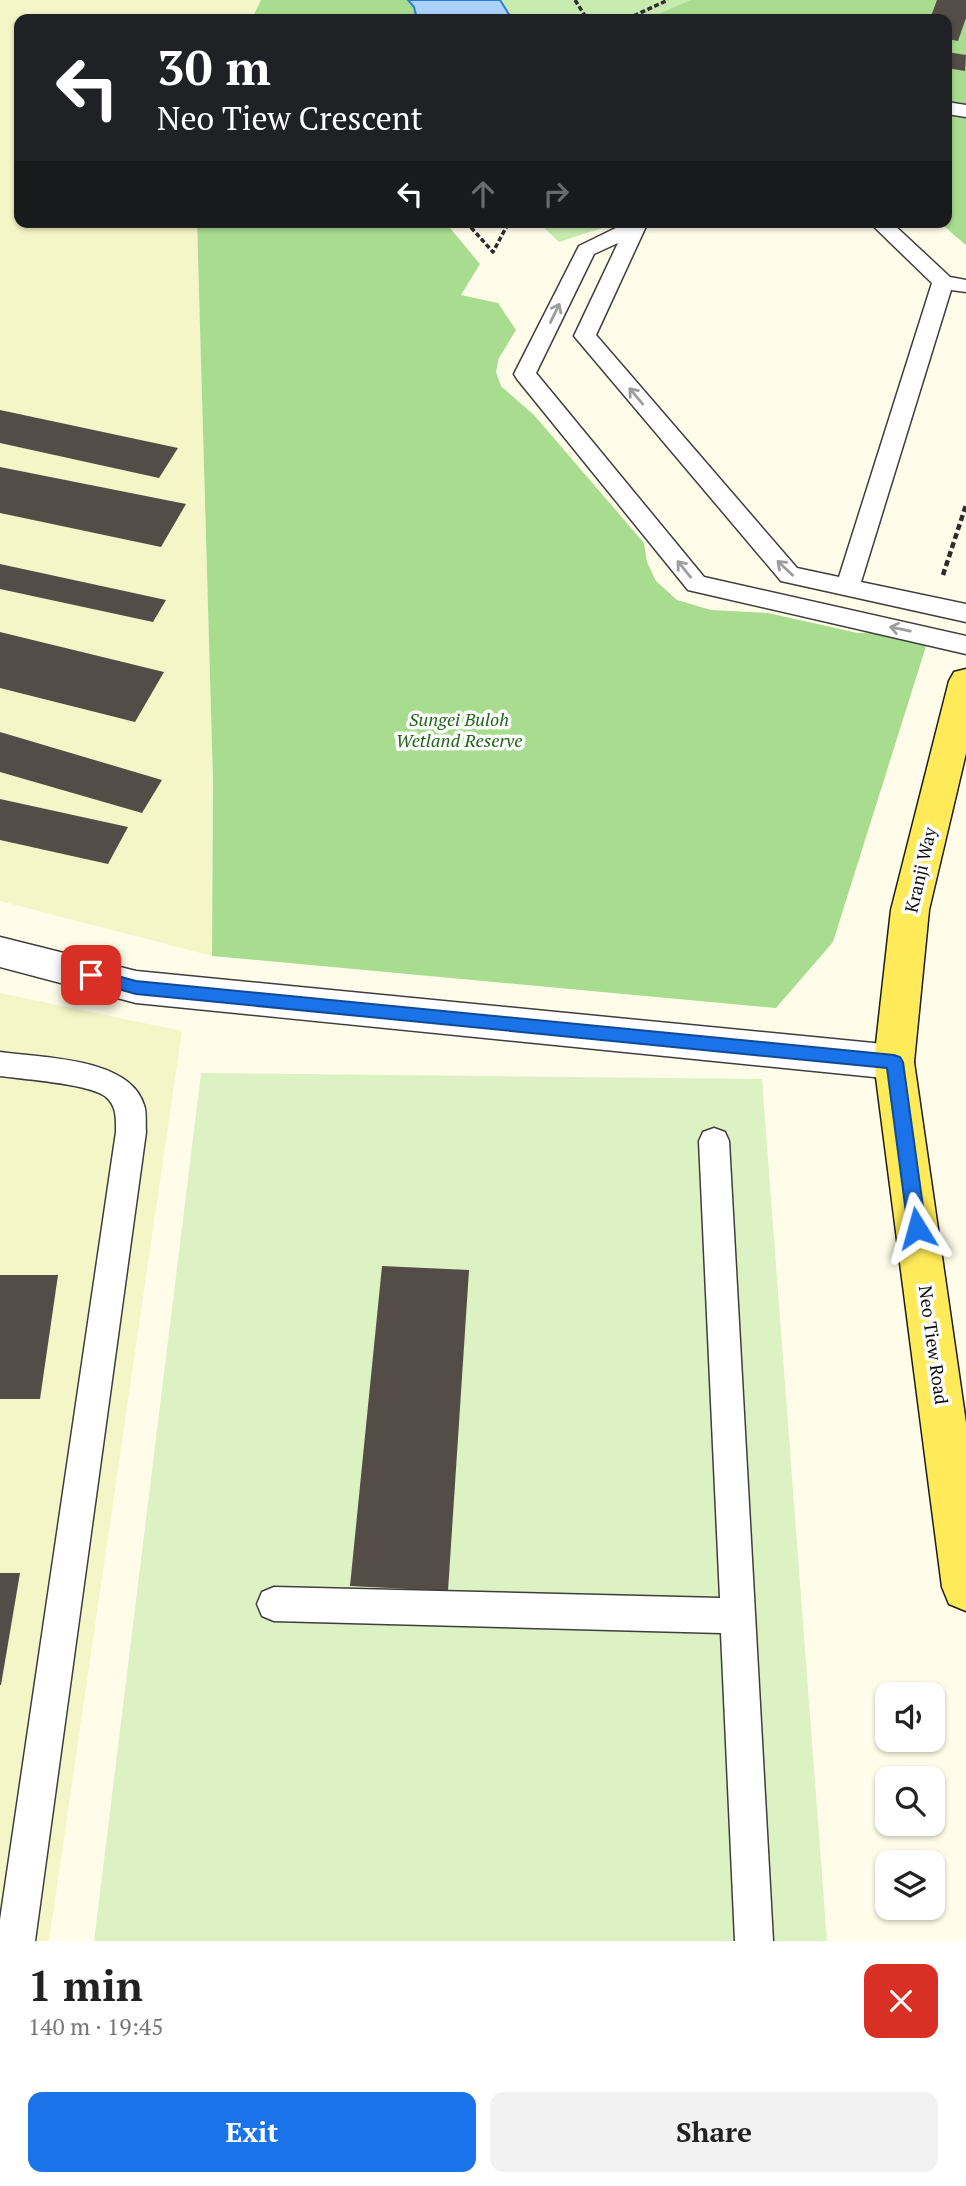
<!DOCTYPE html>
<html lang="en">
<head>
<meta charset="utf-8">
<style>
	:root { --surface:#fff; --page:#f2f2f2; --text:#222; --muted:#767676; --accent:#1a73e8 }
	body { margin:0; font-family:"PT Serif",serif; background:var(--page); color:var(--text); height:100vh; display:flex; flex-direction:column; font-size:26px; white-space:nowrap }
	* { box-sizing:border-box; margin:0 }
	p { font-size:23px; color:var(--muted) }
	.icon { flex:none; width:38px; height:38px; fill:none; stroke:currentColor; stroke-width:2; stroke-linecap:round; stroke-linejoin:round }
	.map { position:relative; height:1941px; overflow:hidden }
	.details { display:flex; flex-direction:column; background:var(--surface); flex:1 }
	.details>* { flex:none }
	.top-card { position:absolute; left:14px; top:14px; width:938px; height:214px; border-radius:14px; box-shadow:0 2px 5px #0004; background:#202124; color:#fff; overflow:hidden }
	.controls { position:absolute; left:875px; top:1682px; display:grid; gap:14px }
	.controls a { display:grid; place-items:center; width:70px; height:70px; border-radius:14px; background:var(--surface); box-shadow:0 2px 5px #0004; font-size:35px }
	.pin { position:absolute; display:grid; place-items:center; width:60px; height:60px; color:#fff; margin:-30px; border-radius:14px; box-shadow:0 4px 10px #0006 }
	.me { position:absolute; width:77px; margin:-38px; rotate:352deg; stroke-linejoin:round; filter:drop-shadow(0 0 5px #0008) }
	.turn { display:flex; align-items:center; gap:24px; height:147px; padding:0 28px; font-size:32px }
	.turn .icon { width:91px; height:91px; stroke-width:2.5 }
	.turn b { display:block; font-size:49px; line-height:60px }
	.lanes { display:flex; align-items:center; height:66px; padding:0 28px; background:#0003; justify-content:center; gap:35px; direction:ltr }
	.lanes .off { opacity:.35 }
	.round { display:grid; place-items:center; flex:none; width:74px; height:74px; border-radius:14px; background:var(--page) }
	.overview { display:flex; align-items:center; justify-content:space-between; height:119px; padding:0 28px }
	h1 { font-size:42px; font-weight:700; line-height:52px }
	.button { display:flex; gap:14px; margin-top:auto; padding:14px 28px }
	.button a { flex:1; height:80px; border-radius:14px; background:var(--accent); color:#fff; font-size:28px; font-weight:700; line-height:80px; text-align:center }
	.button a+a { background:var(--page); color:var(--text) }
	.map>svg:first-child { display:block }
</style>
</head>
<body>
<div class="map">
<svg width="966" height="1941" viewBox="0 0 966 1941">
	<rect width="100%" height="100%" fill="#fffde9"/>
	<g fill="#f5f6c7">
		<polygon points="0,0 261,0 252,19 19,19 19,222 197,222 213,782 212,956 0,901"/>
		<polygon points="0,993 182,1031 49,1941 0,1941"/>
	</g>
	<g fill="#c8ebb0">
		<polygon points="261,0 966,0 966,245 939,222 947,222 947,19 252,19"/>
		<polygon points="534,222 604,222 602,228 559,242 540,224"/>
	</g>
	<g fill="#a8dd8f">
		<polygon points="261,0 408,0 414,7 417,19 252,19"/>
		<polygon points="691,0 966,0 966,245 939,222 947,222 947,19 647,19"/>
		<polygon points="197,222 445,222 480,264 461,295 498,303 516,330 499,358 496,372 501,386 534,415 644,543 647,562 656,581 677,600 711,610 768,613 858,633 879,632 927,643 833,942 776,1008 212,956 213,782"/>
	</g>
	<polygon fill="#dcf2c3" points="201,1073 762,1079 827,1941 94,1941"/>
	<polygon fill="#aad2fa" stroke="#2c7dd5" stroke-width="2" points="408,0 500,0 512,19 417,19 414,7"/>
	<g fill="#544d47">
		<polygon points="937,0 966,0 966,18 958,41 947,39 947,19 930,19"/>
		<polygon points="947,52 966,55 965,71 947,68"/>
		<polygon points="0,410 178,448 159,478 0,443"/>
		<polygon points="0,467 186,504 161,547 0,513"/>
		<polygon points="0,564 166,600 153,622 0,589"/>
		<polygon points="0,632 164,672 135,722 0,688"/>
		<polygon points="0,732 162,780 142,813 0,772"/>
		<polygon points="0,799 128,827 108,864 0,840"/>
		<polygon points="382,1266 469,1270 448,1591 350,1586"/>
		<polygon points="0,1275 58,1275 40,1399 0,1399"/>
		<polygon points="0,1573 20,1573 1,1685 0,1685"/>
	</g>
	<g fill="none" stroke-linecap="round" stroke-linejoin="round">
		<g stroke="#3e3e3e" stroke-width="3">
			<g id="lane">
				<polygon points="947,102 966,105 966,117 947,114"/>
				<polygon points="628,222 648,222 596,335 797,568 839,577 932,283 869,222 891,222 950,277 966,280 966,292 951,290 861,582 966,604 966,622 781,581 574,336 618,243 594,254 536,373 704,577 966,636 966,654 688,590 517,379 514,374 579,246"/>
				<path d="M0,1052C41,1058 130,1057 144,1105C147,1113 145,1124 146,1132L35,1941H0V1920L116,1132C116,1119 117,1106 106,1097C92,1084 22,1079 0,1076Z"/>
				<polygon points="714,1128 725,1132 729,1141 773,1941 735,1941 721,1633 274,1621 262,1616 257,1604 262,1592 274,1587 720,1598 699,1141 703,1132"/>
			</g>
		</g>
		<g stroke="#3e3e3e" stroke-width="3">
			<polygon id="street" points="0,937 136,971 894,1045 908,1050 914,1062 908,1074 894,1079 136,1003 0,967"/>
		</g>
		<g stroke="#1c1c1c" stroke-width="3">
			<polygon id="primary" points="966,669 966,753 929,910 914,1062 966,1423 966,1611 949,1604 942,1587 874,1062 891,910 949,681 954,672"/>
		</g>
		<g stroke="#2d2d2d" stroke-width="3.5" stroke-dasharray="5 2.5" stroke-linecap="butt">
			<polyline points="575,0 587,19"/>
			<polyline points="627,19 668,0"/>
			<polyline points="466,222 493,252 509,222"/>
		</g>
		<polyline stroke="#2d2d2d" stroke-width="4.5" stroke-dasharray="6 3.5" stroke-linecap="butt" points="943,575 966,505"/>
		<use href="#lane" fill="#fff" fill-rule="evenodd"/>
		<use href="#street" fill="#fff" fill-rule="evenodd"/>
		<use href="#primary" fill="#ffeb59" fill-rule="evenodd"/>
	</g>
	<defs><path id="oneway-shaft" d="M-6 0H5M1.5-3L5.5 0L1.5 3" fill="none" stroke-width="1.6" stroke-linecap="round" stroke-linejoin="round" transform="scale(1.75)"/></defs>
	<g stroke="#9d9d9d">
		<use href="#oneway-shaft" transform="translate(555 313) rotate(-64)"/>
		<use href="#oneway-shaft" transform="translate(636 396) rotate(-130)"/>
		<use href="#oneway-shaft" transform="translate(785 568) rotate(-137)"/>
		<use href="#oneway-shaft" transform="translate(684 569) rotate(-129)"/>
		<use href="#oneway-shaft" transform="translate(900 629) rotate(-168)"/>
	</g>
	<polygon fill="#1a73e8" stroke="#114b97" stroke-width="2" points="91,969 136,981 894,1055 900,1057 903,1062 926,1228 923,1233 917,1236 911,1233 908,1228 887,1068 136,994 85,980 83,975 85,971"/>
	<g text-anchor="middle" stroke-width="7" stroke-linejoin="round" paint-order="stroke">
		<g font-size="18" font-style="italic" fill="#1f6518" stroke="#fff">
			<text x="459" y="726">Sungei Buloh<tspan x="459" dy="21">Wetland Reserve</tspan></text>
		</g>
		<g font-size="18" fill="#0b0b0b" stroke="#fff">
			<text transform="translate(921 870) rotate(-77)" y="6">Kranji Way</text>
			<text transform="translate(933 1345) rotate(82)" y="6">Neo Tiew Road</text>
		</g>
	</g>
</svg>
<div class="controls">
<a><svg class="icon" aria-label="sound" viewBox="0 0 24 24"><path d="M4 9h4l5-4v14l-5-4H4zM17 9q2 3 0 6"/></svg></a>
<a><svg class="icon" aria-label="search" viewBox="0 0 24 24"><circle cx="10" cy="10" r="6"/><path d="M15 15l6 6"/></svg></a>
<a><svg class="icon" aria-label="layers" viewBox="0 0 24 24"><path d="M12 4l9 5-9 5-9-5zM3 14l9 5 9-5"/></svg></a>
</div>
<div class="pin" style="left:91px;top:975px;background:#d93025"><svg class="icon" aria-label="arrive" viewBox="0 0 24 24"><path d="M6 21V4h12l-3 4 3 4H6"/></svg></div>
<svg class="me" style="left:917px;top:1228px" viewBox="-20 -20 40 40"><path d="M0-17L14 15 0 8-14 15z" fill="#1a73e8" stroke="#fff" stroke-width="4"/></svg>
<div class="top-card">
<div class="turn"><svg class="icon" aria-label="left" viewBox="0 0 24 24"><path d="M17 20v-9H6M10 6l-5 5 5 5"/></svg><div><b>30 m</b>Neo Tiew Crescent</div></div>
<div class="lanes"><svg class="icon" aria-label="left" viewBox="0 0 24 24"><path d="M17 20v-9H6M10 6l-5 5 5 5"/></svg><svg class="icon off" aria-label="ahead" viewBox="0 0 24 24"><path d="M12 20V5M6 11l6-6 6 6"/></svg><svg class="icon off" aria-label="right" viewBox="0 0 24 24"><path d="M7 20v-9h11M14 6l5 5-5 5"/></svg></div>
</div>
</div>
<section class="details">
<div class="overview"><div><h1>1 min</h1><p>140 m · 19:45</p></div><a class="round" style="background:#d93025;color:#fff"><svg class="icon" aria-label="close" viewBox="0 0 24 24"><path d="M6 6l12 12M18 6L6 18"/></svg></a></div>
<div class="button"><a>Exit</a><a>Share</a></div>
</section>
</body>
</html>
